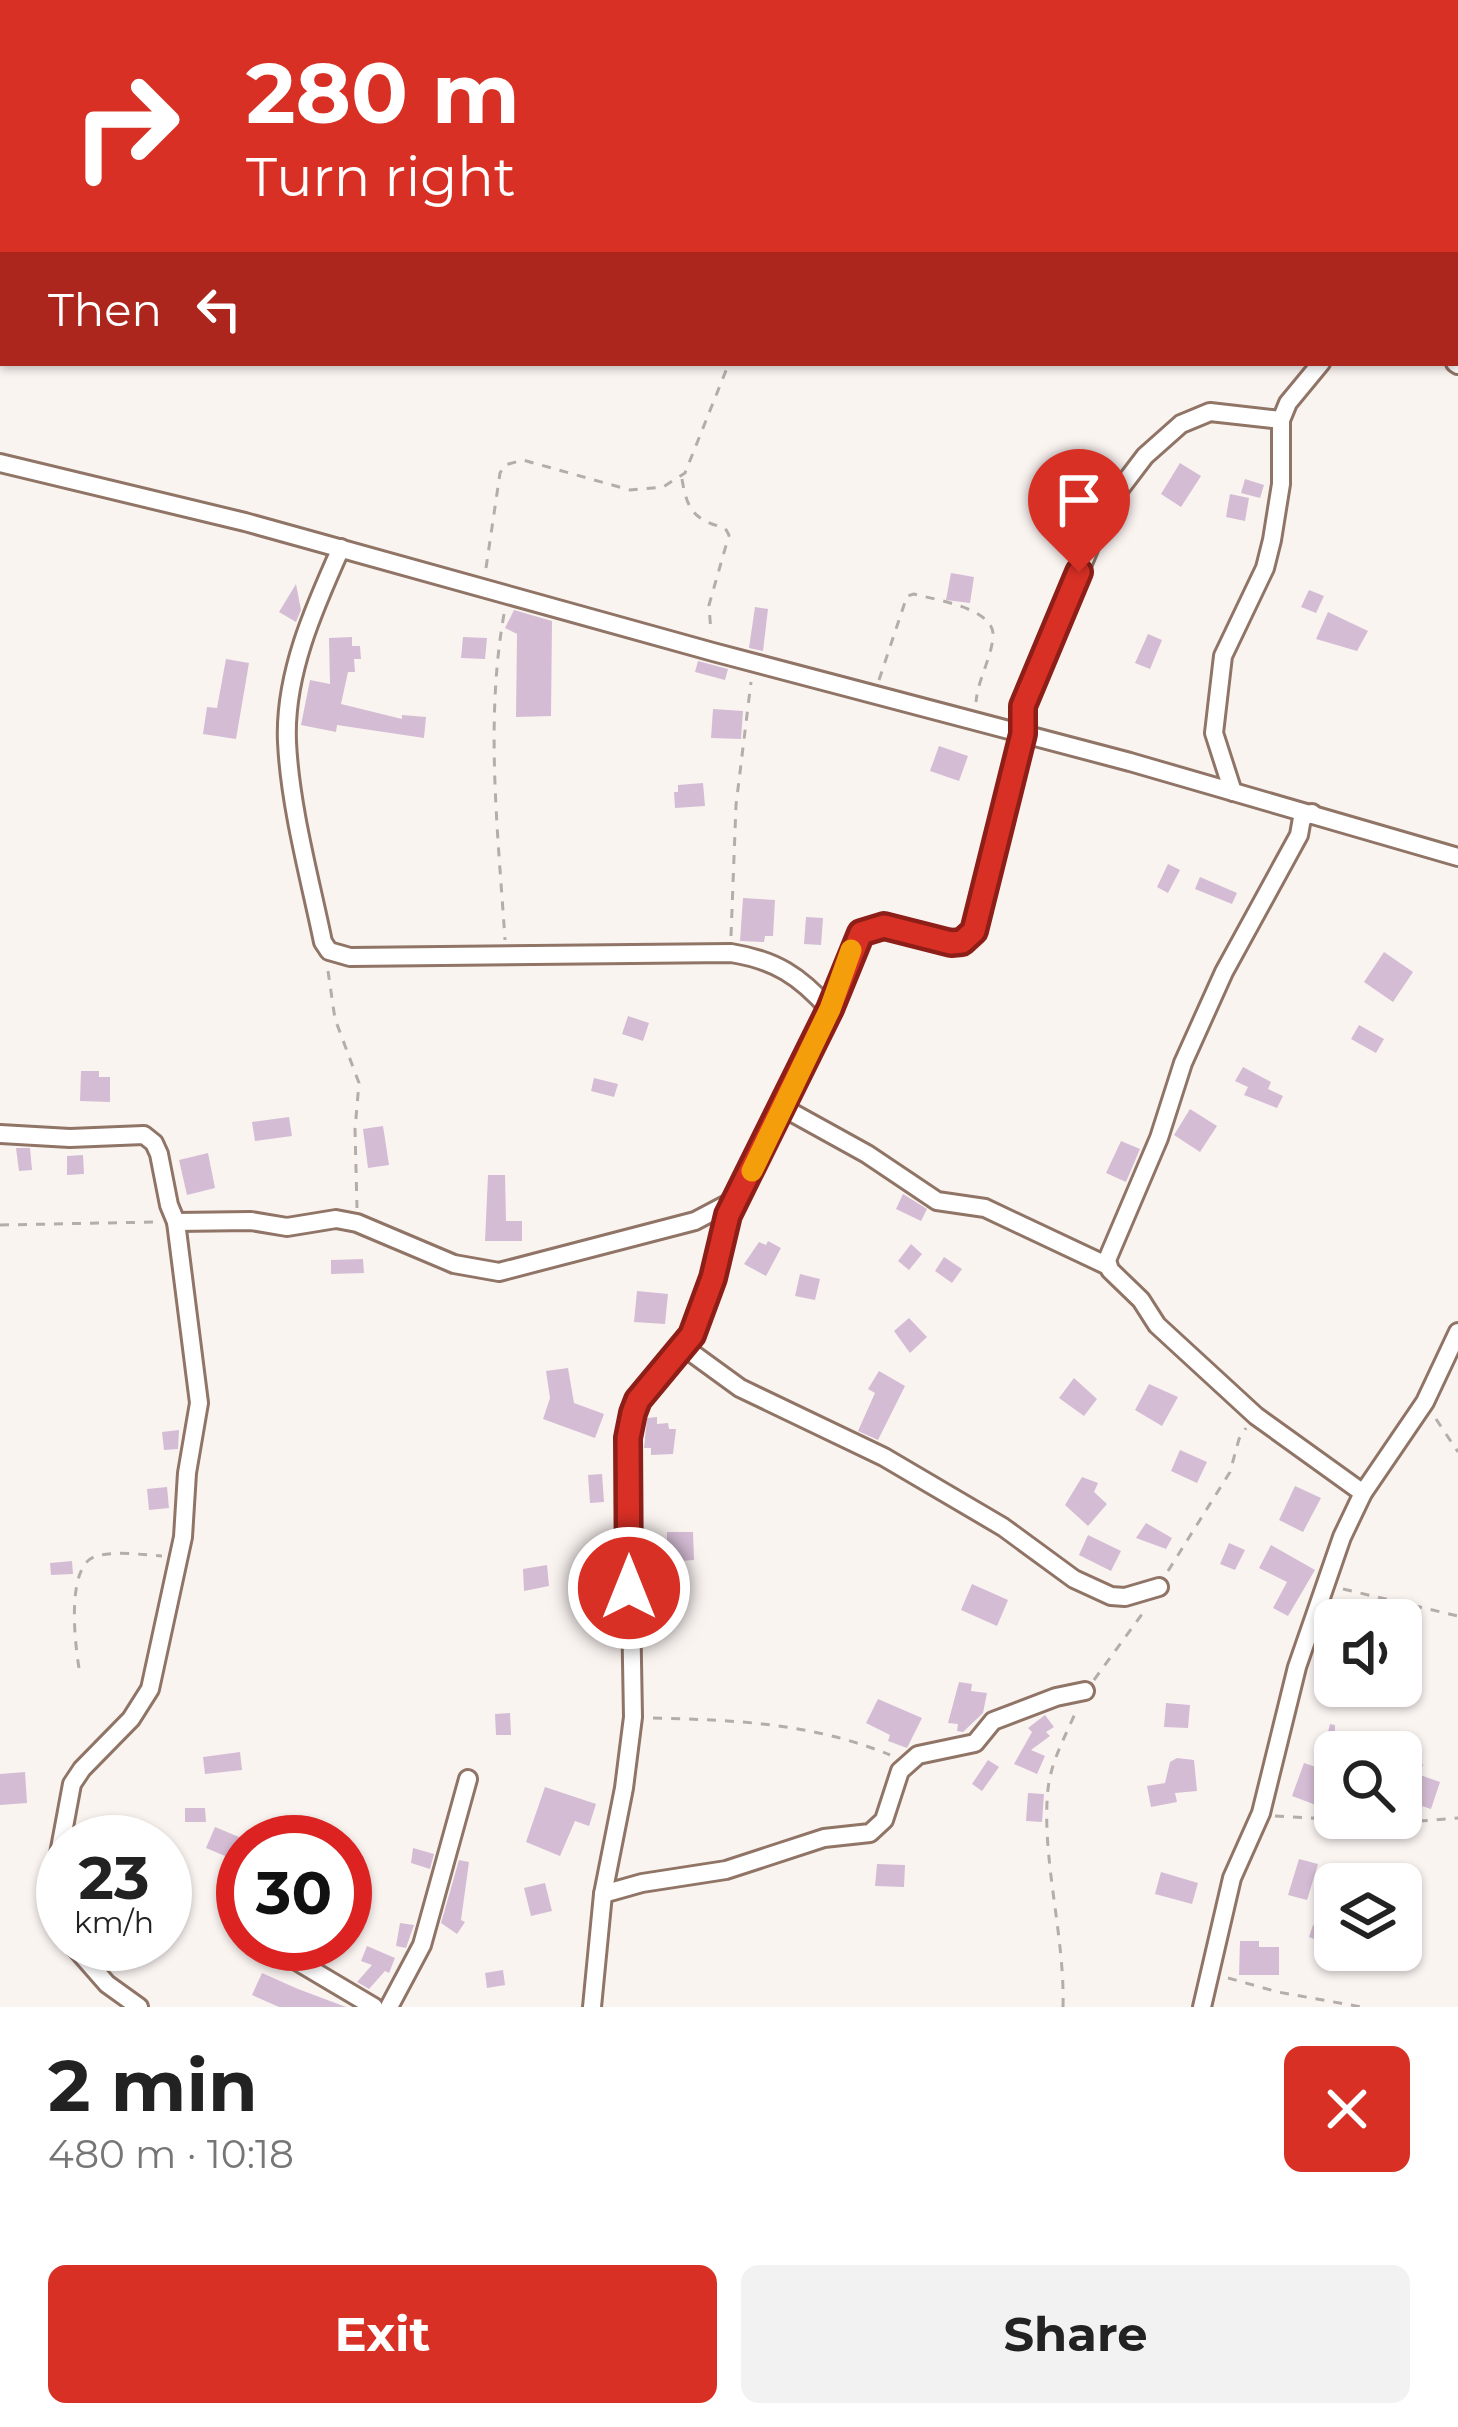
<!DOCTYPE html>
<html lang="en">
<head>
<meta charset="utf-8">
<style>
	:root { --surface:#fff; --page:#f2f2f2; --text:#222; --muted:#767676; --accent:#d93025 }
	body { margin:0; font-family:Montserrat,sans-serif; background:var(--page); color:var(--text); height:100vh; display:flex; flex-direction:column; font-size:45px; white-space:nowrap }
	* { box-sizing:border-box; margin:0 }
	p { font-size:39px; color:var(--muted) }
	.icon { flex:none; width:66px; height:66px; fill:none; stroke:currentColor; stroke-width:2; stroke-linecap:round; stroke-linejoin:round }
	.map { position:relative; height:2007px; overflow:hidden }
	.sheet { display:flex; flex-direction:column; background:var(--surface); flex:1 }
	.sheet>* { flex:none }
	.hud { position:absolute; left:0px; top:0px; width:1458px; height:366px; box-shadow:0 3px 9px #0004; background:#d93025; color:#fff; overflow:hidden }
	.tools { position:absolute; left:1314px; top:1599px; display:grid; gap:24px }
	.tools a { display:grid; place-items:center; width:108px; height:108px; border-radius:18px; background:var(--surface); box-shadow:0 3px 9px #0004; font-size:60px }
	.speed { position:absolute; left:36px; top:1815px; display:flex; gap:24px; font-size:60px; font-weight:700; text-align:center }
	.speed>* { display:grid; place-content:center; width:156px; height:156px; border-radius:50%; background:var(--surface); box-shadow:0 3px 9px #0004; line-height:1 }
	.speed small { font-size:30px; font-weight:400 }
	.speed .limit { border:18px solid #d22; background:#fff; color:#111 }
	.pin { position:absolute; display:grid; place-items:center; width:102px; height:102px; color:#fff; margin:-123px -51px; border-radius:50% 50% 50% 0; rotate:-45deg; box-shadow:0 0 12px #0007 }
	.pin .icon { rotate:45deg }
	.me { position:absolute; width:132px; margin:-66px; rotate:0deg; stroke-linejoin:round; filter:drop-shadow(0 0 9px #0008) }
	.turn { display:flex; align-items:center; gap:42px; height:252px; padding:0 48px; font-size:54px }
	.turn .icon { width:156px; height:156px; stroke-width:2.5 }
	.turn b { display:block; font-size:84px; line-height:102px }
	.then { display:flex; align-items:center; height:114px; padding:0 48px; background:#0003; gap:24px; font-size:45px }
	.round { display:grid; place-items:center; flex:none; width:126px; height:126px; border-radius:18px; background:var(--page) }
	.summary { display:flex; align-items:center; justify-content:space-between; height:204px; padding:0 48px }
	h1 { font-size:72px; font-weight:700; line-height:90px }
	.cta { display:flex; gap:24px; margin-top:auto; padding:24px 48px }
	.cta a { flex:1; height:138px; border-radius:18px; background:var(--accent); color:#fff; font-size:48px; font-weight:700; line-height:138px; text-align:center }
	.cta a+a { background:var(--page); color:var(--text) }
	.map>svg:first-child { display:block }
</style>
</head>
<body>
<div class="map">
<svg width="1458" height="2007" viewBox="0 0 1458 2007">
	<rect width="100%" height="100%" fill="#faf4f1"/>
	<g fill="#d4bcd4">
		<polygon points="1180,463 1201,476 1181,507 1161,494"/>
		<polygon points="1245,479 1264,485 1260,498 1241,493"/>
		<polygon points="1230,494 1249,498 1245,521 1226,517"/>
		<polygon points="951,573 974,577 970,603 946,600"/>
		<polygon points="296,584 301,610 296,622 279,612"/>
		<polygon points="1309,590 1324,596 1316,613 1301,607"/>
		<polygon points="755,607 768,609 763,651 749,648"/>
		<polygon points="514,610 552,621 551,716 516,717 517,634 505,628"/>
		<polygon points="1328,612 1368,631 1357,651 1316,639"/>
		<polygon points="1148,634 1162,640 1150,669 1135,663"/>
		<polygon points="352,637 352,646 360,646 361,659 354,659 355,672 348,672 341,704 402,719 402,715 426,717 424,738 337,725 336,732 301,725 310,680 330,684 329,638"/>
		<polygon points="463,637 487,638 485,659 461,658"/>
		<polygon points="226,659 249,663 236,739 203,734 207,707 217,708"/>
		<polygon points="698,661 728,669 725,680 695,672"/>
		<polygon points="713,709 743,711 741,739 711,738"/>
		<polygon points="939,746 968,756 959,781 930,771"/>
		<polygon points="703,783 705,806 675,808 674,792 678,792 678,785"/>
		<polygon points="1168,864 1180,870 1168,893 1157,887"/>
		<polygon points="1200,877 1237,893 1232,904 1195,889"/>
		<polygon points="743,898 775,900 773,936 765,936 764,942 740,941"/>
		<polygon points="806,917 823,918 821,945 804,944"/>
		<polygon points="1384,952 1413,972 1393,1002 1364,982"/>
		<polygon points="628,1016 649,1023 643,1041 622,1034"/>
		<polygon points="1359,1025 1384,1039 1376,1053 1351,1039"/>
		<polygon points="1243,1067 1271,1082 1268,1089 1283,1096 1277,1108 1244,1095 1248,1087 1235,1081"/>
		<polygon points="81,1071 99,1071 99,1077 110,1077 110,1102 80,1101"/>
		<polygon points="594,1078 618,1084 614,1097 591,1091"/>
		<polygon points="1190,1109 1217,1126 1200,1152 1174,1135"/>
		<polygon points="289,1117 292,1136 255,1141 252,1122"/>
		<polygon points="383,1126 389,1165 368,1168 363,1129"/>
		<polygon points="1121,1141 1140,1149 1126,1182 1106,1173"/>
		<polygon points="16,1148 30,1148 32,1170 19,1171"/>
		<polygon points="208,1153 215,1188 187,1195 179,1160"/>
		<polygon points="83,1155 84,1174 67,1175 67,1156"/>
		<polygon points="488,1175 505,1175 506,1221 522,1221 522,1241 485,1241"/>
		<polygon points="903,1194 927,1209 921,1221 896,1209"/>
		<polygon points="768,1241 781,1248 766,1276 744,1264 759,1242 766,1245"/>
		<polygon points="911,1244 922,1254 909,1270 898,1261"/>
		<polygon points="944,1257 962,1269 952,1283 935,1271"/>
		<polygon points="363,1259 364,1273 331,1274 331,1260"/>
		<polygon points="800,1274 820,1279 815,1300 795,1296"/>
		<polygon points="637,1291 668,1294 665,1324 634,1322"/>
		<polygon points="909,1318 927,1337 910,1353 894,1331"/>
		<polygon points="568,1368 574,1403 604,1414 595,1438 543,1419 550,1398 546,1371"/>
		<polygon points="879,1371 905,1386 878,1440 858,1431 875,1393 868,1389"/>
		<polygon points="1074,1378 1097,1399 1084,1416 1059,1398"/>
		<polygon points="1149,1384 1178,1397 1162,1426 1135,1410"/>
		<polygon points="657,1417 657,1424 668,1423 669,1429 676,1429 673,1454 651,1455 651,1448 644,1448 647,1418"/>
		<polygon points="179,1430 178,1449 164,1450 162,1432"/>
		<polygon points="1180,1450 1207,1462 1197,1483 1171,1471"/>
		<polygon points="602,1474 604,1502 590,1503 588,1475"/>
		<polygon points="1082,1477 1098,1483 1094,1492 1107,1504 1088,1526 1065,1505"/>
		<polygon points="1295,1486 1321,1498 1303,1532 1279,1520"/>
		<polygon points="167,1487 169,1508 149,1510 147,1489"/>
		<polygon points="1146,1523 1172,1538 1166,1549 1136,1538"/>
		<polygon points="667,1532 693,1532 694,1560 680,1561 681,1594 654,1595 653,1577 667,1576"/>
		<polygon points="1088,1535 1121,1551 1111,1571 1079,1555"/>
		<polygon points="1229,1543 1245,1550 1235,1570 1220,1564"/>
		<polygon points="1271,1545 1315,1570 1288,1616 1273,1608 1287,1582 1259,1568"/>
		<polygon points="72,1561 73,1574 51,1575 50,1563"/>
		<polygon points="547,1565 549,1586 524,1591 523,1569"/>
		<polygon points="972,1584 1008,1600 997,1626 961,1610"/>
		<polygon points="959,1682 972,1684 971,1691 987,1693 983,1713 963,1732 957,1731 958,1724 948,1723"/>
		<polygon points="878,1699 922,1718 907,1748 888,1741 890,1735 866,1723"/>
		<polygon points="1166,1703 1190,1705 1188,1728 1164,1727"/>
		<polygon points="510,1713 511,1735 496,1735 495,1714"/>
		<polygon points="1045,1715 1054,1727 1046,1732 1050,1736 1031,1750 1045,1756 1037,1774 1014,1764 1032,1732 1028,1728"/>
		<polygon points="1330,1724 1335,1725 1335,1734 1386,1747 1386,1752 1335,1752 1332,1811 1292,1796 1304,1763 1319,1768"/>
		<polygon points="240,1752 242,1770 205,1774 203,1757"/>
		<polygon points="1177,1758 1194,1760 1197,1791 1175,1793 1177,1802 1151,1807 1147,1786 1165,1783 1170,1762"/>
		<polygon points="1401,1759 1423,1764 1420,1775 1440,1782 1431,1809 1401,1799"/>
		<polygon points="988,1760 999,1767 982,1791 972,1784"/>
		<polygon points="25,1772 27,1803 0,1805 0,1774"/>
		<polygon points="545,1787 596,1804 589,1826 575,1821 560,1856 526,1842"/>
		<polygon points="1028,1793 1044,1794 1042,1822 1026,1821"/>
		<polygon points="185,1808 205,1808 206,1822 185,1822"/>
		<polygon points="215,1827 239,1837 230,1858 206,1848"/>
		<polygon points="413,1848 434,1854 430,1869 411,1863"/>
		<polygon points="1299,1859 1318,1864 1307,1900 1288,1895"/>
		<polygon points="459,1860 469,1862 461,1920 465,1922 457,1934 441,1923"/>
		<polygon points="877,1864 905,1865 904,1887 875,1886"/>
		<polygon points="1161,1872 1198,1883 1192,1904 1155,1894"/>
		<polygon points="545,1883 552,1911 531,1916 524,1888"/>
		<polygon points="400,1923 414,1925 406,1948 396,1946"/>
		<polygon points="1313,1925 1335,1933 1335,1947 1309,1937"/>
		<polygon points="1240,1941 1259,1941 1259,1947 1279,1947 1279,1975 1239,1975"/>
		<polygon points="367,1946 395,1958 389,1973 385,1971 369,1989 357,1982 372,1965 361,1961"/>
		<polygon points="503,1970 505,1985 487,1988 485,1973"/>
		<polygon points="262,1973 298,1989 346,2007 279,2007 252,1995"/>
	</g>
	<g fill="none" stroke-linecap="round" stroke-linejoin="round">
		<g stroke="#907466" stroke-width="22">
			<g id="minor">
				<polyline points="1288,0 1291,3"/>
				<polyline points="314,3 315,0"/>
				<polyline points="1313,3 1316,0"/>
				<polyline points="1455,120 1458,121"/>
				<polyline points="1455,363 1458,365"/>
				<polyline points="0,463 245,522 713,652 1130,762 1458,857"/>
				<path d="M341,548C314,608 284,675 287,742C290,807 310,879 323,942L329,951L350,957L731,953C775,960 800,976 829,1009"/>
				<polyline points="1233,792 1214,733 1223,656 1265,568 1272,540 1281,484 1281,420 1288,403 1321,363"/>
				<polyline points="1312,813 1302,818 1299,835 1224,972 1183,1063 1159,1138 1107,1260 1110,1270 1141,1300 1157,1325 1256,1416 1363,1493"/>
				<polyline points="782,1107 867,1154 937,1201 985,1208 1108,1266"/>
				<polyline points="0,1134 70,1138 144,1135 154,1143 159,1154 169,1205 176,1222 251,1221 287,1227 336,1219 357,1223 454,1264 499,1272 695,1221 731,1202"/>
				<polyline points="685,1348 740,1388 884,1457 1003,1527 1074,1579 1111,1596 1125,1597 1159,1587"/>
				<polyline points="603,1894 642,1883 726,1870 824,1838 870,1833 884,1820 900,1771 918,1755 975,1743 993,1721 1056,1697 1085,1691"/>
				<polyline points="63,1926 56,1870 72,1784 82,1769 131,1719 150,1689 183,1537 187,1473 199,1403 176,1222"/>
				<polyline points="242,1929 243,1929"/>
				<polyline points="72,1944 107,1984 139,2007"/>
				<polyline points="268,1944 374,2007"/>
				<polyline points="389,2007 422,1945 468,1779"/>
				<polyline points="592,2007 603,1894 624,1788 633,1717 628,1438 638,1400 692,1335 713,1278 728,1215 829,1009 861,933 883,926 951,942 962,942 973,931 1023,734 1023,707 1107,506 1145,456 1181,424 1210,412 1281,420"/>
				<polyline points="1202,2007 1232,1878 1261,1813 1297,1667 1342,1537 1363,1493 1425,1402 1458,1332"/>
			</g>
		</g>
		<g stroke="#b5ada9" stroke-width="3" stroke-dasharray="9 9" stroke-linecap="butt">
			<polyline points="864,3 865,0"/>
			<polyline points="0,89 3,88"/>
			<path d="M682,479C687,511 695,520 725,528L729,535L709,605L711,633"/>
			<polyline points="486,568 500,473 505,465 523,460 630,490 663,487 685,473 729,363"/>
			<path d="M504,614C485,721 498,832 505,940"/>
			<path d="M879,680L907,596L914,594C935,600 996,608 993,637C991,659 978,679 976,702"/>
			<polyline points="731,936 736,805 751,682"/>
			<polyline points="328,971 335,1019 359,1083 355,1129 357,1208"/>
			<polyline points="0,1225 157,1222"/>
			<polyline points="1436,1419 1458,1452"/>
			<polyline points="1168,1571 1230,1472 1239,1439 1246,1428"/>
			<polyline points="1343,1589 1458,1616"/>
			<path d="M79,1668C75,1644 66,1568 94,1557C112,1550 143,1555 162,1556"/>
			<polyline points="1094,1680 1145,1610"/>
			<path d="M653,1718C735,1720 813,1723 890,1755"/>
			<polyline points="1275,1816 1395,1823 1458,1818"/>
			<polyline points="1228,1978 1278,1992 1362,2007"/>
			<path d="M1063,2007C1065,1935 1041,1858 1048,1789C1051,1761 1066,1735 1077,1709"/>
		</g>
		<use href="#minor" stroke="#fff" stroke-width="16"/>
	</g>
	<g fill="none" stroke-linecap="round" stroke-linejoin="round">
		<g stroke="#8d1f18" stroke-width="30">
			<polyline id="route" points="629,1588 628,1438 633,1413 638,1400 692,1335 713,1278 728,1215 830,1009 861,933 884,926 951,943 962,942 974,931 1023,734 1023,706 1079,572"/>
		</g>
		<use href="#route" stroke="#d93025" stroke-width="21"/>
		<polyline stroke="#f59e0b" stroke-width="21" points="752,1171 830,1009 851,950"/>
	</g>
</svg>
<div class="tools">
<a><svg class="icon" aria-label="sound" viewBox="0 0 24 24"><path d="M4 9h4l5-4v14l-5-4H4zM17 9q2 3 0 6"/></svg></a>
<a><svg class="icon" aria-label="search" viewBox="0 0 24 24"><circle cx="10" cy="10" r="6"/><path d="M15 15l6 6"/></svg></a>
<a><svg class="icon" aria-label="layers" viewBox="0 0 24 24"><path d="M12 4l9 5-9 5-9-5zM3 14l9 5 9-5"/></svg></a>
</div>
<div class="speed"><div>23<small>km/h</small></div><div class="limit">30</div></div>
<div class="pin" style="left:1079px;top:572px;background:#d93025"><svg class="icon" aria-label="arrive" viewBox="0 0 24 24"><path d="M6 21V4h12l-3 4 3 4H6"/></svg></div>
<svg class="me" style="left:629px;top:1588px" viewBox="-20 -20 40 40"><circle r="17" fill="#d93025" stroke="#fff" stroke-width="3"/><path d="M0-11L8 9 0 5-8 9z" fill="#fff"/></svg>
<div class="hud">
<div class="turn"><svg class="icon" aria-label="right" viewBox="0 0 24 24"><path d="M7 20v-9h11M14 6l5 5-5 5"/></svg><div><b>280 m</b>Turn right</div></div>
<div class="then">Then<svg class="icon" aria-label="left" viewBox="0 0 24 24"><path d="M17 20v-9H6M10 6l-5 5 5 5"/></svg></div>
</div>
</div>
<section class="sheet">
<div class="summary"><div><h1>2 min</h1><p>480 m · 10:18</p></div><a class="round" style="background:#d93025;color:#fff"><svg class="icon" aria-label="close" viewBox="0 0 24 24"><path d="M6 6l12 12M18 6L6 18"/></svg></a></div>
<div class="cta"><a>Exit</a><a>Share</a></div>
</section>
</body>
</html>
